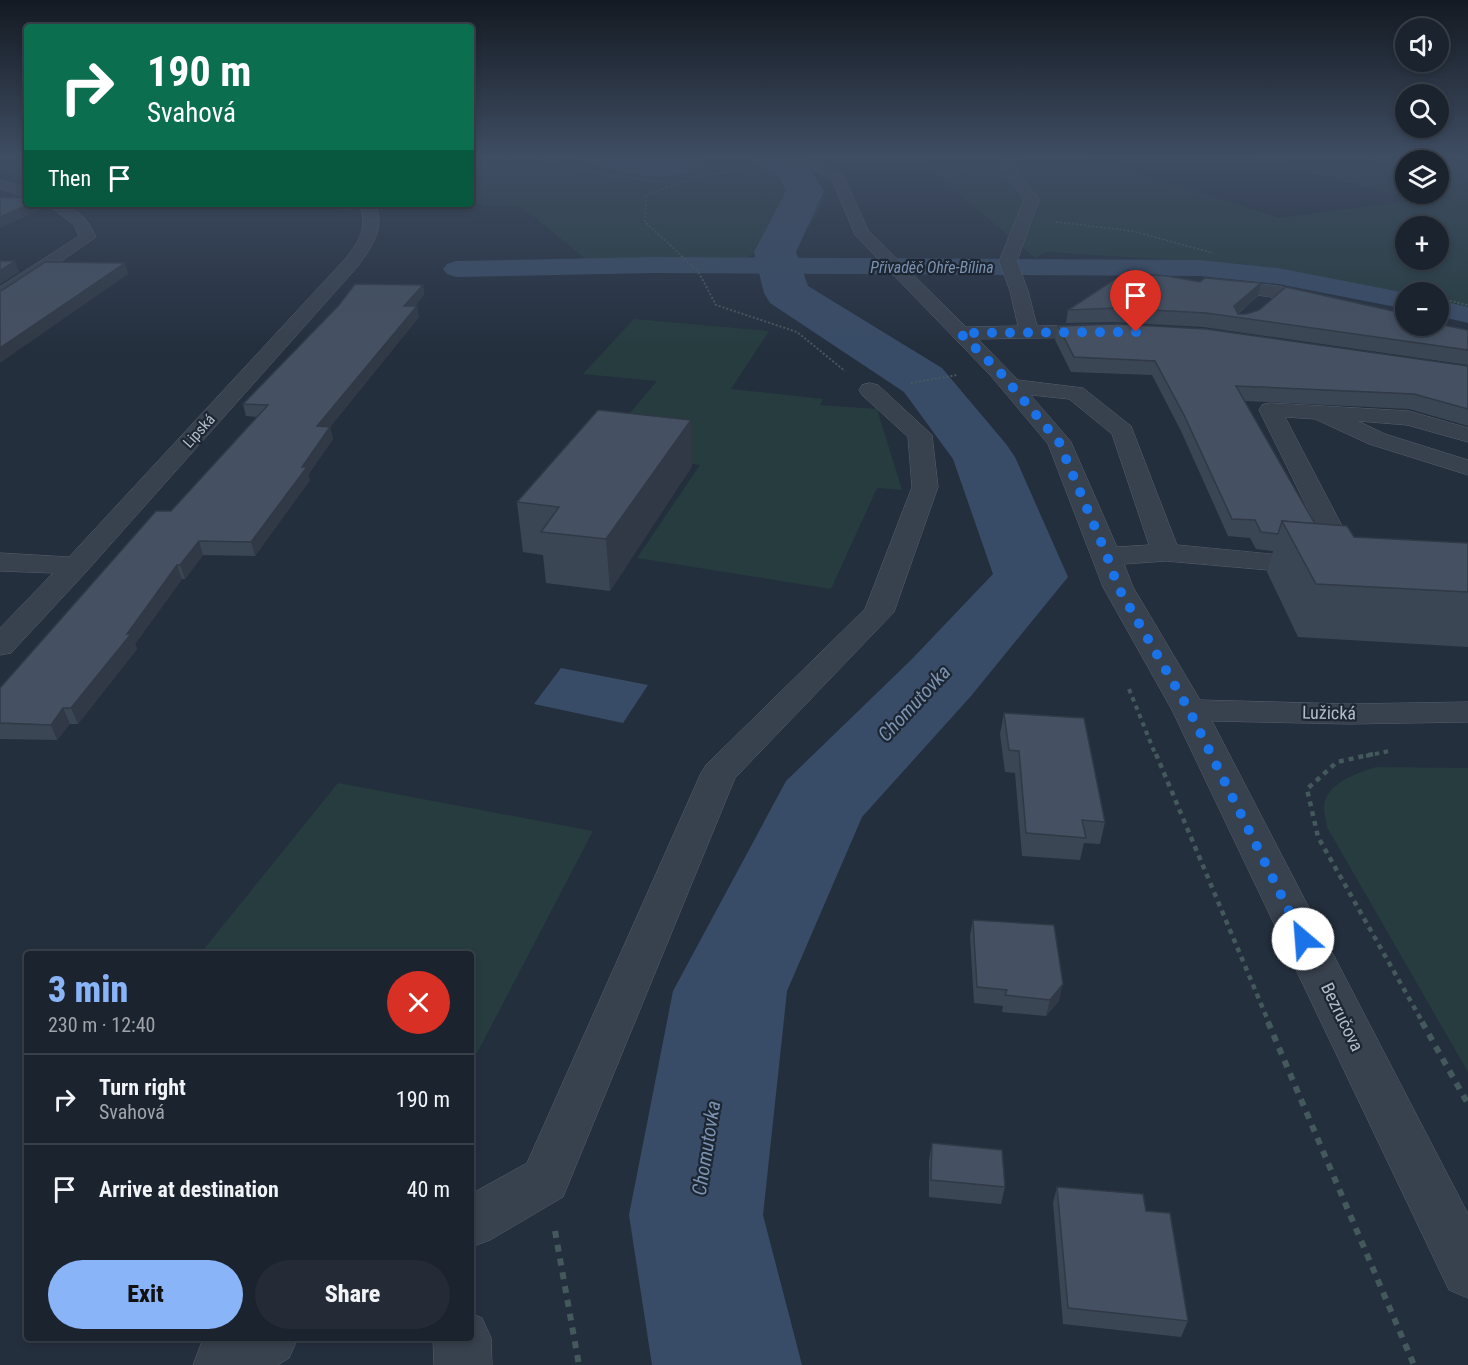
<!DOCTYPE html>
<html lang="en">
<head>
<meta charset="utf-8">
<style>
	:root { --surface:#1b232e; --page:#242b36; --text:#f1f3f6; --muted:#a0a4aa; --line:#39404a; --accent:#8ab4f8 }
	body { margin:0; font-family:"Roboto Condensed",sans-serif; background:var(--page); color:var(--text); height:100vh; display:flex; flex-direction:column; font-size:22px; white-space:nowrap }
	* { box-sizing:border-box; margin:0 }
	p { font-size:20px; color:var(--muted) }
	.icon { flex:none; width:33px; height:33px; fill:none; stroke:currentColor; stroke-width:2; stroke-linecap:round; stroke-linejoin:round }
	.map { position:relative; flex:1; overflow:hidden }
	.sheet { position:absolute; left:24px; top:951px; width:450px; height:390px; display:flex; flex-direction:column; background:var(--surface); border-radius:6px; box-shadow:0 3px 9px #0003,0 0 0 2px var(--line) }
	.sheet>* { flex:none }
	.top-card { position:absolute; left:24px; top:24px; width:450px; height:183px; border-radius:6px; box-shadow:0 3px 9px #0003,0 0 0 2px var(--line); background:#0b6e4f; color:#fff; overflow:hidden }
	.tools { position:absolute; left:1395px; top:18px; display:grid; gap:12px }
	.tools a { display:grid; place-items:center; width:54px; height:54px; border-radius:50%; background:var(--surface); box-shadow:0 3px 9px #0003,0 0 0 2px var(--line); font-size:30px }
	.pin { position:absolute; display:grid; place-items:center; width:51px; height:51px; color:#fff; margin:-62px -26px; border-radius:50% 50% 50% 0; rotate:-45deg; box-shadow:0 0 6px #0007 }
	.pin .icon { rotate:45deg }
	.me { position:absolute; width:66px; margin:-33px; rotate:333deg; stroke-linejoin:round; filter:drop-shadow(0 0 4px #0008) }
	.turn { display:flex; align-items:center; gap:21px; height:126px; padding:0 24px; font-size:27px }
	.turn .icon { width:78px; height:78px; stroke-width:2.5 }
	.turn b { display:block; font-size:42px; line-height:51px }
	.then { display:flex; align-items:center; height:57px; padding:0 24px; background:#0003; gap:12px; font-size:22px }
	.round { display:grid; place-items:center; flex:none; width:63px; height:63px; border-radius:32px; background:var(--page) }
	.summary { display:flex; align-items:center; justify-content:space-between; height:102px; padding:0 24px }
	h1 { font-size:36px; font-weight:800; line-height:45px; color:var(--accent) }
	.button { display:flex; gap:12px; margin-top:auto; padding:12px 24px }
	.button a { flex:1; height:69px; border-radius:36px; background:var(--accent); color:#111; font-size:24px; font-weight:800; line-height:69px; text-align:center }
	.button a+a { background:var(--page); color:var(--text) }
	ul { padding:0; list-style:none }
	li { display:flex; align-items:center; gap:18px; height:90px; padding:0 24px; border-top:2px solid var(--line) }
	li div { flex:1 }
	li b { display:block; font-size:22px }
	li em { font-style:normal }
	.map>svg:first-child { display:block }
</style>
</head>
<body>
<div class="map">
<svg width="1468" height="1365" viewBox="0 0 1468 1365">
	<rect width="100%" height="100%" fill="#242f3e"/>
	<g fill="#263c3f" fill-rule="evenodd">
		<polygon points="0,157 27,157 27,181 0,172"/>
		<polygon points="471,157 573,157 630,173 653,176 703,164 700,157 776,157 814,177 824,199 811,224 741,260 588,261 522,207 471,204"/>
		<path d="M804,157H1088L1279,218L1416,200L1247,157H1468V310L1439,304L1438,292H1406L1405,297L1243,264L1046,252L1035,258L922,163L826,166ZM1406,160H1438V194H1406ZM1406,226H1438V260H1406Z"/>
		<polygon points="139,204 349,204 352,210"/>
		<polygon points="634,319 769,331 731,389 823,399 820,405 877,409 902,490 877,488 831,589 637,558 700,465 598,451 657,381 583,374"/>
		<path d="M1376,767L1468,768V1072L1327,827C1326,821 1324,813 1324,807C1325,783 1358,773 1376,767Z"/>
		<polygon points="338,783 593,831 475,1057 471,1056 471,954 200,954"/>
	</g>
	<g fill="#394c67">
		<path d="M573,157H700L703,164C667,190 611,169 573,157Z"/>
		<polygon points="561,668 648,685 623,723 534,704"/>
	</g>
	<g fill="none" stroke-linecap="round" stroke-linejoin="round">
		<g fill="#394c67" fill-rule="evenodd">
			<polygon points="652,257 1200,260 1278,268 1406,293 1406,309 1278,284 1200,276 652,273 456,277 447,274 443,269 447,264 456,261"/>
			<polygon points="1438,300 1468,307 1468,323 1438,316"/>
		</g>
		<polygon fill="#394c67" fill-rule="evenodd" points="750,157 795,157 805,162 824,191 796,252 808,286 942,368 1006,444 1015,457 1068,577 971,696 862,817 787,991 763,1215 802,1365 652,1365 629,1215 673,991 786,781 911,660 993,574 953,459 904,392 770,303 764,293 754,252 786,191 779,176 755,164"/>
		<g stroke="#565f6c" stroke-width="1">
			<g id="minor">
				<path d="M787,157H805L843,175L868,230L966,327L1018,326L1010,291L999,261L1024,200L999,166L997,157H1011L1013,166L1039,200L1017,261L1028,291L1037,326L1100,325L1107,327L1110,331L1107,335L1100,337L978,339L1018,380L1083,388L1131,426L1177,545L1323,559L1327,565L1323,571L1313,574L1166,561L1124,564L1133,587L1200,700L1349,704L1468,702V722L1349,724L1212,721L1468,1214V1298L1449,1290L1172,710L1103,587L1048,444L991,376L855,235L832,180ZM1031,395L1069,399L1112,434L1149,545L1117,547L1071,442Z"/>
				<polygon points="0,180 27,188 27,197 0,189"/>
				<path d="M47,204C74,204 85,214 96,237L7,299L0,301V287L79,236L74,225Z"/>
				<path d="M359,204H375C386,228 372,246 358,266L86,572L11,653L0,655V628L53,573L0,571V553L69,557L346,258C359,241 369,226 359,204Z"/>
				<polygon points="1215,279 1278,286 1406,316 1406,326 1413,326 1406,328 1278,298 1209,288 1206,284 1209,280"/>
				<polygon points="870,383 878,385 932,435 938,487 894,612 735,778 563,1197 490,1240 471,1247 471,1194 527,1163 701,773 706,765 865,609 912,487 908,437 862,395 859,390 862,385"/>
				<polygon points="1270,403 1409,411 1468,428 1468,442 1407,425 1358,421 1385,434 1468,460 1468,475 1369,444 1315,419 1285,417 1363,566 1359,572 1349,575 1339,572 1259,410 1262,405"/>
				<polygon points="471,1313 482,1318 491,1338 492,1365 434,1365 433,1338 471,1338"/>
				<polygon points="212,1338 298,1338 289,1358 278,1365 193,1365 201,1344"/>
			</g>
		</g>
		<g stroke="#44595c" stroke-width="1.5" stroke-dasharray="2 2" stroke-linecap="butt">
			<polyline points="537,157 605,175 674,183"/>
			<polyline points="955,157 975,174"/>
			<polyline points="1361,157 1406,164"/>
			<polyline points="1438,164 1468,165"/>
			<polyline points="1056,222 1132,231 1213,253"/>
			<polyline points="683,257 645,222 646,195 700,176 737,169 728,157"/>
		</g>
		<g stroke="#44595c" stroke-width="2" stroke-dasharray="2 2" stroke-linecap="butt">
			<polyline points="681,256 698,271 716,305 797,332 845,371"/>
			<polyline points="1438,298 1468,305"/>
			<polyline points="911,383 957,375"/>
		</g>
		<g stroke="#44595c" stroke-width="4" stroke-dasharray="4.5 4.5" stroke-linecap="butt">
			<polyline points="1129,689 1156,756"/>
			<polyline points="1366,756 1389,751"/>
		</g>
		<g stroke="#44595c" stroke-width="4.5" stroke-dasharray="5 5" stroke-linecap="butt">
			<polyline points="1156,754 1269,1023"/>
			<polyline points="1373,754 1337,762 1307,789 1318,837 1423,1023"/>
		</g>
		<g stroke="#44595c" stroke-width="6" stroke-dasharray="7 7" stroke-linecap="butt">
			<polyline points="1268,1022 1414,1365"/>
			<polyline points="1422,1022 1468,1104"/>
			<polyline points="555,1231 579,1365"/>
		</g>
		<use href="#minor" fill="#38414e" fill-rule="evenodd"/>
	</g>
	<g fill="#3b4654">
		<polygon points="1141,274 1258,296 1238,314 1468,330 1468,365 1203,327 1114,322 1066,323 1068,310"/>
		<polygon points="423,285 424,295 415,306 419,317 330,427 333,439 308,475 310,480 255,556 203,555 185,579 182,579 135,644 137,649 78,724 70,724 57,740 0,739 0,688 171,511 257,417 246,416 243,404"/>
		<polygon points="1058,326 1468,366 1468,426 1409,409 1245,401 1315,524 1354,537 1468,543 1468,647 1298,637 1267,572 1273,551 1256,549 1250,538 1228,536 1181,431 1152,375 1071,372 1055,340"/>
		<polygon points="692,466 610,591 546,583 543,555 523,552 517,502"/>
		<polygon points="1004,713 1105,822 1100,844 1084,843 1080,860 1022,856 1015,773 1005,772 1000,734"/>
		<polygon points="973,920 1059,1001 1046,1016 1002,1012 1003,1006 974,1003 970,936"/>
		<polygon points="932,1143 1005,1187 1001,1204 929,1197 929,1160"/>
		<polygon points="1057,1187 1146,1211 1188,1321 1181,1337 1063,1324 1053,1203"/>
	</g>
	<g fill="#303945">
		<polygon points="30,204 43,204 44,208 0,228 0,217"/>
		<polygon points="15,261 19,272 0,284 0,271"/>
		<polygon points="125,263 128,274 0,363 0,348"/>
		<polygon points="1261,283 1258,296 1233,317 1234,306"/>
		<polygon points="423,285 424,295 406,316 404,306"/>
		<polygon points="417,306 419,317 320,439 317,426"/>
		<polygon points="691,420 692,466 610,591 606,539"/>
		<polygon points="330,427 333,439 308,475 310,480 255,556 251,542 302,467"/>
		<polygon points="199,541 203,555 185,579 180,565"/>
		<polygon points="177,565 182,579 135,644 137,649 78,724 71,708"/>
		<polygon points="63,708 70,724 57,740 51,725"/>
		<polygon points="1063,984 1059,1001 1046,1016 1050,1000"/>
	</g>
	<g fill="#455162" stroke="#303945" stroke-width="1.5">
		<polygon points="0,197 27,198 27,204 30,204 0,217"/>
		<polygon points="0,261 15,261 0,271"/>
		<polygon points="45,262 125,263 0,348 0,291 4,289"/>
		<polygon points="1129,270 1141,274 1167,276 1200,282 1205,278 1261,283 1234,306 1238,314 1246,314 1259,310 1286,287 1406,314 1406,326 1438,326 1438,324 1468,330 1468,350 1206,313 1117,308 1068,310"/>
		<polygon points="355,284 423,285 404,306 417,306 317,426 330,427 302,467 307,467 251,542 199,541 180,565 177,565 127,634 131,634 71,708 63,708 51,725 0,723 0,688 156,511 171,511 268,405 243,404 339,305"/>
		<polygon points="1117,324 1206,329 1468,366 1468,409 1414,394 1236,386 1315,524 1282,521 1278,534 1261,532 1255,520 1232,519 1184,415 1155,361 1074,357 1058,326"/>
		<polygon points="598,410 691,420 606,539 541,532 559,507 517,502"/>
		<polygon points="1282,521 1347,526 1354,537 1468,543 1468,592 1316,584"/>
		<polygon points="1004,713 1084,718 1105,822 1082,820 1086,838 1026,833 1019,751 1009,750"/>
		<polygon points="973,920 1054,925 1063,984 1050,1000 1005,995 1007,990 977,987"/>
		<polygon points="932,1143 1002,1150 1005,1187 931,1180"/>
		<polygon points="1057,1187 1143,1194 1146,1211 1170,1213 1188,1321 1068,1308"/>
	</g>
	<linearGradient id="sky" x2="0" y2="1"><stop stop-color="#141a22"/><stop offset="0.45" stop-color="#3f4d63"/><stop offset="1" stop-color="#3f4d63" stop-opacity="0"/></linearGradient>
	<rect width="1468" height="348" fill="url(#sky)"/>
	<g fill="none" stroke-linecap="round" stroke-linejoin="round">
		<polyline stroke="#1a73e8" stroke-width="10" stroke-dasharray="0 18" points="1136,332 960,333 999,371 1059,442 1107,556 1118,587 1189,710 1303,939"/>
	</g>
	<g text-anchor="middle" stroke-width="4.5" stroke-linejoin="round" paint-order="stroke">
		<g font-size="15" fill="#b4bcc9" stroke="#1d2633">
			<text transform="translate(199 431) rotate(-48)" y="5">Lipská</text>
		</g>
		<g font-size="16" font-style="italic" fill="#7c92b1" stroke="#1d2633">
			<text x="932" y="273">Přivaděč Ohře-Bílina</text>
		</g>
		<g font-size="18" fill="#b4bcc9" stroke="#1d2633">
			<text transform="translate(1329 713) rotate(1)" y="6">Lužická</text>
			<text transform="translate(1342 1017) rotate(64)" y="6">Bezručova</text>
		</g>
		<g font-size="20" font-style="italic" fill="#7c92b1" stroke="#1d2633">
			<text transform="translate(914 703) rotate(-47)" y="7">Chomutovka</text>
			<text transform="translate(706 1148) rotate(-81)" y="7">Chomutovka</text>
		</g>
	</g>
</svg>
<div class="tools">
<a><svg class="icon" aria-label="sound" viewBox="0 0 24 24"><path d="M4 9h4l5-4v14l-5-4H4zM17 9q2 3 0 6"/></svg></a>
<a><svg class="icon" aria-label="search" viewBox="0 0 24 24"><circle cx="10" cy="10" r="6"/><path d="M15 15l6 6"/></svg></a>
<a><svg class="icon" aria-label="layers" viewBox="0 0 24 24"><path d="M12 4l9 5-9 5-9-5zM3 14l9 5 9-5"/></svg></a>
<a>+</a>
<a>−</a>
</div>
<div class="pin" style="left:1136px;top:332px;background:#d93025"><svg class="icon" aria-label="arrive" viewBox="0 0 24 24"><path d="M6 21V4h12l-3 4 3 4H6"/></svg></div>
<svg class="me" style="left:1303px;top:939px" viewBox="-20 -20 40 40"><circle r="19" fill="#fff"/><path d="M0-13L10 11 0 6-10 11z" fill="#1a73e8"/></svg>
<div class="top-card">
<div class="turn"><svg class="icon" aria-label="right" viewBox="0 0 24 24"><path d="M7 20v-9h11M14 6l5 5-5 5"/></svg><div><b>190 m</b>Svahová</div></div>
<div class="then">Then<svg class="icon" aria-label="arrive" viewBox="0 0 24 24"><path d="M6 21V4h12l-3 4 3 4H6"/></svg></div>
</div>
<section class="sheet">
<div class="summary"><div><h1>3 min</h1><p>230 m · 12:40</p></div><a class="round" style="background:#d93025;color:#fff"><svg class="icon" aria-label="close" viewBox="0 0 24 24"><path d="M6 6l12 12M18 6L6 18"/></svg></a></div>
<ul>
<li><svg class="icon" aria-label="right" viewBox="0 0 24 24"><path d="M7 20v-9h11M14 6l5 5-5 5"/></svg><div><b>Turn right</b><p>Svahová</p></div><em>190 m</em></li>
<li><svg class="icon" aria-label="arrive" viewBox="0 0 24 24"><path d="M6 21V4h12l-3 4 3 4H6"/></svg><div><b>Arrive at destination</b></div><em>40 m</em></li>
</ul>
<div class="button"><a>Exit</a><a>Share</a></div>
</section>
</div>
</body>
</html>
